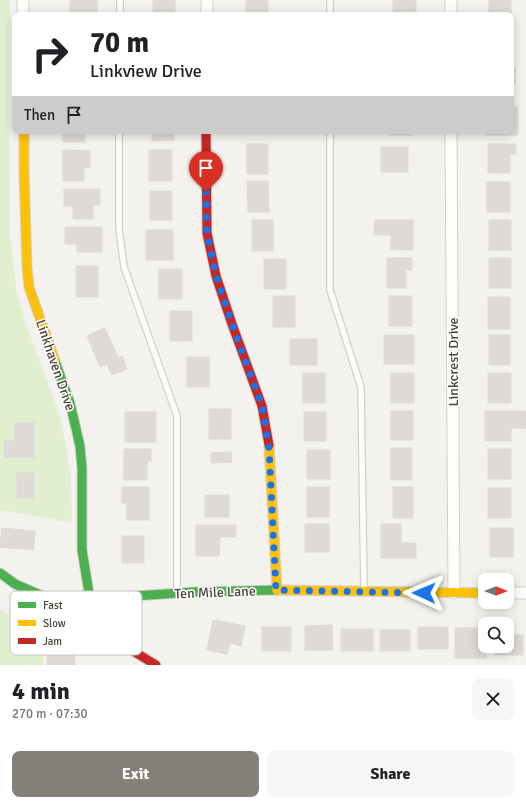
<!DOCTYPE html>
<html lang="en">
<head>
<meta charset="utf-8">
<style>
	:root { --surface:#fff; --page:#f6f6f6; --text:#202124; --muted:#757577; --accent:#868178 }
	body { margin:0; font-family:Signika,sans-serif; background:var(--page); color:var(--text); height:100vh; display:flex; flex-direction:column; font-size:15px; white-space:nowrap }
	* { box-sizing:border-box; margin:0 }
	p { font-size:13px; color:var(--muted) }
	.icon { flex:none; width:22px; height:22px; fill:none; stroke:currentColor; stroke-width:2; stroke-linecap:round; stroke-linejoin:round }
	.map { position:relative; height:665px; overflow:hidden }
	.drawer { display:flex; flex-direction:column; background:var(--surface); flex:1 }
	.drawer>* { flex:none }
	.hud { position:absolute; left:12px; top:12px; width:502px; height:122px; border-radius:8px; box-shadow:0 2px 10px #0003; background:#fff; color:var(--text); overflow:hidden }
	.needle { width:26px; rotate:90deg }
	.fabs { position:absolute; left:478px; top:573px; display:grid; gap:8px }
	.fabs a { display:grid; place-items:center; width:36px; height:36px; border-radius:8px; background:var(--surface); box-shadow:0 2px 10px #0003; font-size:20px }
	.pin { position:absolute; display:grid; place-items:center; width:34px; height:34px; color:#fff; margin:-41px -17px; border-radius:50% 50% 50% 0; rotate:-45deg; box-shadow:0 0 4px #0007 }
	.pin .icon { rotate:45deg }
	.me { position:absolute; width:44px; margin:-22px; rotate:271deg; stroke-linejoin:round; filter:drop-shadow(0 0 3px #0008) }
	.turn { display:flex; align-items:center; gap:14px; height:84px; padding:0 12px; font-size:18px }
	.turn .icon { width:52px; height:52px; stroke-width:2.5 }
	.turn b { display:block; font-size:28px; line-height:34px }
	.then { display:flex; align-items:center; height:38px; padding:0 12px; background:#0003; gap:8px; font-size:15px }
	.round { display:grid; place-items:center; flex:none; width:42px; height:42px; border-radius:8px; background:var(--page) }
	.summary { display:flex; align-items:center; justify-content:space-between; height:68px; padding:0 12px }
	h1 { font-size:24px; font-weight:700; line-height:30px }
	.button { display:flex; gap:8px; margin-top:auto; padding:8px 12px }
	.button a { flex:1; height:46px; border-radius:8px; background:var(--accent); color:#fff; font-size:16px; font-weight:700; line-height:46px; text-align:center }
	.button a+a { background:var(--page); color:var(--text) }
	.map>svg:first-child { display:block }
</style>
</head>
<body>
<div class="map">
<svg width="526" height="665" viewBox="0 0 526 665">
	<rect width="100%" height="100%" fill="#f4f2ee"/>
	<g fill="#e1eecf">
		<polygon points="0,0 10,0 9,84 10,238 17,294 27,327 61,419 71,476 72,523 0,510"/>
		<polygon points="0,609 43,633 43,665 0,665"/>
	</g>
	<g fill="#dedbd6" stroke="#dcd9d4">
		<rect x="70" y="0" width="27" height="15"/>
		<rect x="153" y="0" width="22" height="15"/>
		<rect x="246" y="0" width="22" height="15"/>
		<rect x="393" y="0" width="23" height="15"/>
		<polygon points="489,0 511,0 511,21 511,15 489,15"/>
		<polygon points="511,67 515,67 515,84 511,84 511,102"/>
		<polygon points="511,107 518,107 518,135 487,135 487,131 511,131"/>
		<rect x="63" y="131" width="22" height="11"/>
		<polygon points="152,131 173,131 174,140 152,141"/>
		<rect x="248" y="131" width="24" height="2"/>
		<rect x="389" y="131" width="23" height="4"/>
		<rect x="247" y="144" width="21" height="30"/>
		<polygon points="488,144 516,144 516,154 510,154 510,173 488,173"/>
		<rect x="381" y="147" width="27" height="25"/>
		<polygon points="63,150 90,151 90,168 84,168 84,181 63,181"/>
		<rect x="149" y="150" width="23" height="31"/>
		<polygon points="247,181 268,181 269,212 248,212"/>
		<rect x="487" y="182" width="23" height="30"/>
		<polygon points="64,189 100,189 100,205 93,205 93,219 73,219 73,206 64,206"/>
		<rect x="150" y="191" width="22" height="29"/>
		<rect x="252" y="220" width="21" height="31"/>
		<polygon points="375,220 413,220 413,250 391,249 391,235 374,235"/>
		<rect x="489" y="220" width="22" height="30"/>
		<polygon points="65,227 102,227 102,252 77,252 77,244 65,244"/>
		<rect x="146" y="230" width="27" height="30"/>
		<polygon points="387,258 412,258 412,270 406,270 406,288 387,288"/>
		<rect x="489" y="258" width="22" height="30"/>
		<rect x="264" y="259" width="22" height="30"/>
		<rect x="76" y="266" width="22" height="31"/>
		<rect x="159" y="269" width="23" height="30"/>
		<rect x="273" y="296" width="22" height="31"/>
		<rect x="389" y="296" width="23" height="30"/>
		<rect x="488" y="297" width="22" height="32"/>
		<rect x="170" y="311" width="22" height="30"/>
		<polygon points="105,328 118,358 122,356 127,369 112,375 107,364 100,367 87,336"/>
		<rect x="384" y="335" width="30" height="29"/>
		<rect x="489" y="335" width="21" height="30"/>
		<rect x="290" y="339" width="27" height="26"/>
		<rect x="187" y="357" width="22" height="30"/>
		<rect x="303" y="373" width="22" height="30"/>
		<rect x="391" y="373" width="23" height="30"/>
		<rect x="488" y="373" width="23" height="30"/>
		<rect x="209" y="409" width="22" height="30"/>
		<rect x="391" y="411" width="22" height="29"/>
		<polygon points="485,411 526,411 526,428 511,428 511,441 485,441"/>
		<rect x="125" y="412" width="31" height="30"/>
		<rect x="304" y="412" width="22" height="29"/>
		<polygon points="15,423 34,423 34,457 4,457 4,441 15,441"/>
		<rect x="391" y="448" width="21" height="32"/>
		<polygon points="124,449 151,449 151,461 147,461 147,480 124,480"/>
		<rect x="488" y="449" width="23" height="30"/>
		<rect x="307" y="450" width="23" height="29"/>
		<polygon points="231,452 232,462 211,463 211,453"/>
		<rect x="17" y="473" width="17" height="25"/>
		<polygon points="122,487 149,487 149,520 127,520 127,503 122,503"/>
		<rect x="307" y="487" width="22" height="30"/>
		<rect x="393" y="487" width="20" height="31"/>
		<rect x="488" y="488" width="23" height="30"/>
		<rect x="205" y="495" width="24" height="22"/>
		<rect x="305" y="524" width="24" height="28"/>
		<polygon points="381,524 401,524 401,543 416,543 416,558 381,558"/>
		<polygon points="196,525 236,525 236,537 220,537 219,556 196,556"/>
		<polygon points="2,528 35,531 33,550 0,547"/>
		<rect x="490" y="528" width="23" height="29"/>
		<rect x="122" y="536" width="22" height="27"/>
		<polygon points="213,620 245,626 241,646 230,643 227,654 207,650"/>
		<polygon points="332,625 333,650 305,650 305,626"/>
		<rect x="262" y="627" width="29" height="24"/>
		<rect x="418" y="627" width="30" height="22"/>
		<polygon points="455,628 485,628 486,658 455,658"/>
		<rect x="341" y="629" width="32" height="22"/>
		<rect x="380" y="630" width="30" height="21"/>
		<polygon points="507,635 523,635 523,655 495,655 495,646 507,646"/>
		<polygon points="49,646 76,650 74,665 47,665"/>
	</g>
	<g fill="none" stroke-linecap="round" stroke-linejoin="round">
		<g stroke="#d2d0cb" stroke-width="8">
			<g id="lane">
				<polyline points="330,0 330,15"/>
				<polyline points="120,15 120,0"/>
				<polyline points="119,131 119,229 124,267 177,416 177,593"/>
				<polyline points="330,131 330,290 361,387 364,590"/>
			</g>
		</g>
		<g stroke="#d2d0cb" stroke-width="13">
			<g id="street">
				<polyline points="23,0 23,15"/>
				<polyline points="451,0 451,15"/>
				<polyline points="207,15 207,0"/>
				<polyline points="451,131 454,593"/>
				<polyline points="507,593 526,593"/>
			</g>
		</g>
		<g stroke="#d3cfc5" stroke-width="11">
			<g id="fast">
				<polyline points="55,361 70,403 80,446 82,468 82,550 90,599"/>
				<polyline points="0,573 15,584 52,600 90,599 194,592 277,590"/>
			</g>
		</g>
		<g stroke="#d3cfc5" stroke-width="11">
			<g id="slow">
				<polyline points="24,131 24,171 27,267 29,287 55,361"/>
				<polyline points="269,445 277,590"/>
				<polyline points="277,590 485,593"/>
			</g>
		</g>
		<g stroke="#d3cfc5" stroke-width="11">
			<g id="jam">
				<polyline points="206,131 207,233 216,276 232,324 262,406 269,445"/>
				<polyline points="90,599 120,643 156,665"/>
			</g>
		</g>
		<use href="#lane" stroke="#fdfdfc" stroke-width="5.5"/>
		<use href="#street" stroke="#fdfdfc" stroke-width="11"/>
		<use href="#fast" stroke="#4caf50" stroke-width="9"/>
		<use href="#slow" stroke="#ffc107" stroke-width="9"/>
		<use href="#jam" stroke="#c62828" stroke-width="9"/>
	</g>
	<g fill="none" stroke-linecap="round" stroke-linejoin="round">
		<polyline stroke="#1a73e8" stroke-width="7" stroke-dasharray="0 12.6" points="206,192 207,233 216,276 232,324 262,406 269,448 276,590 424,593"/>
	</g>
	<g text-anchor="middle" stroke-width="3" stroke-linejoin="round" paint-order="stroke">
		<g font-size="14" fill="#4b4439" stroke="#fff">
			<text transform="translate(453 362) rotate(-90)" y="5">Linkcrest Drive</text>
			<text transform="translate(56 365) rotate(71)" y="5">Linkhaven Drive</text>
			<text transform="translate(215 592) rotate(-2)" y="5">Ten Mile Lane</text>
		</g>
	</g>
	<rect x="10" y="591" width="132" height="64" rx="6" fill="#fff" stroke="#c9c7c4" stroke-width="1"/>
	<rect x="18" y="602" width="18" height="6" fill="#4caf50"/>
	<rect x="18" y="620" width="18" height="6" fill="#ffc107"/>
	<rect x="18" y="638" width="18" height="6" fill="#c62828"/>
	<g font-size="11" fill="#4b4439">
		<text x="43" y="609">Fast</text>
		<text x="43" y="627">Slow</text>
		<text x="43" y="645">Jam</text>
	</g>
</svg>
<div class="fabs">
<a><svg class="needle" viewBox="-14 -14 28 28"><path d="M0-13l5 13h-10z" fill="#e53935"/><path d="M0 13l5-13h-10z" fill="#757577"/></svg></a>
<a><svg class="icon" aria-label="search" viewBox="0 0 24 24"><circle cx="10" cy="10" r="6"/><path d="M15 15l6 6"/></svg></a>
</div>
<div class="pin" style="left:206px;top:192px;background:#d93025"><svg class="icon" aria-label="arrive" viewBox="0 0 24 24"><path d="M6 21V4h12l-3 4 3 4H6"/></svg></div>
<svg class="me" style="left:424px;top:593px" viewBox="-20 -20 40 40"><path d="M0-17L14 15 0 8-14 15z" fill="#1a73e8" stroke="#fff" stroke-width="4"/></svg>
<div class="hud">
<div class="turn"><svg class="icon" aria-label="right" viewBox="0 0 24 24"><path d="M7 20v-9h11M14 6l5 5-5 5"/></svg><div><b>70 m</b>Linkview Drive</div></div>
<div class="then">Then<svg class="icon" aria-label="arrive" viewBox="0 0 24 24"><path d="M6 21V4h12l-3 4 3 4H6"/></svg></div>
</div>
</div>
<section class="drawer">
<div class="summary"><div><h1>4 min</h1><p>270 m · 07:30</p></div><a class="round"><svg class="icon" aria-label="close" viewBox="0 0 24 24"><path d="M6 6l12 12M18 6L6 18"/></svg></a></div>
<div class="button"><a>Exit</a><a>Share</a></div>
</section>
</body>
</html>
